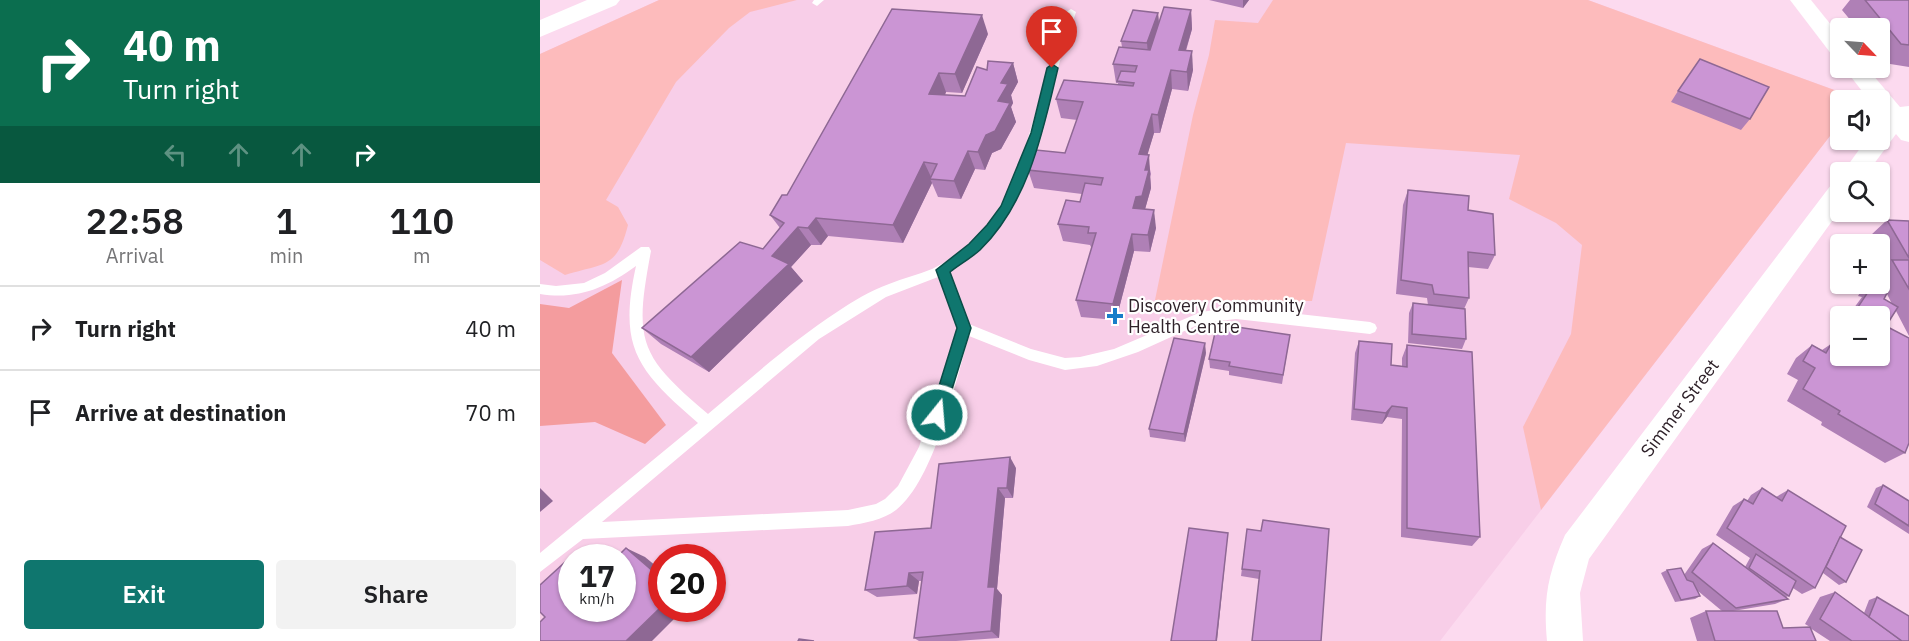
<!DOCTYPE html>
<html lang="en">
<head>
<meta charset="utf-8">
<style>
	:root { --surface:#fff; --page:#f2f2f2; --text:#202124; --muted:#757577; --line:#e0e0e0; --accent:#0f766e }
	body { margin:0; font-family:"IBM Plex Sans",sans-serif; background:var(--page); color:var(--text); height:100vh; display:flex; flex-direction:column; font-size:22px; white-space:nowrap }
	* { box-sizing:border-box; margin:0 }
	p { font-size:20px; color:var(--muted) }
	.icon { flex:none; width:33px; height:33px; fill:none; stroke:currentColor; stroke-width:2; stroke-linecap:round; stroke-linejoin:round }
	.map { position:relative; flex:1; overflow:hidden }
	.side { display:flex; flex-direction:column; background:var(--surface); width:540px }
	.side>* { flex:none }
	.top-card { background:#0b6e4f; color:#fff; overflow:hidden }
	.needle { width:39px; rotate:115deg }
	.tools { position:absolute; left:1290px; top:18px; display:grid; gap:12px }
	.tools a { display:grid; place-items:center; width:60px; height:60px; border-radius:6px; background:var(--surface); box-shadow:0 2px 4px #0004; font-size:30px }
	.speed { position:absolute; left:18px; top:544px; display:flex; gap:12px; font-size:30px; font-weight:700; text-align:center }
	.speed>* { display:grid; place-content:center; width:78px; height:78px; border-radius:50%; background:var(--surface); box-shadow:0 2px 4px #0004; line-height:1 }
	.speed small { font-size:15px; font-weight:400 }
	.speed .limit { border:9px solid #d22; background:#fff; color:#111 }
	.pin { position:absolute; display:grid; place-items:center; width:51px; height:51px; color:#fff; margin:-62px -26px; border-radius:50% 50% 50% 0; rotate:-45deg; box-shadow:0 0 6px #0007 }
	.pin .icon { rotate:45deg }
	.me { position:absolute; width:66px; margin:-33px; rotate:17deg; stroke-linejoin:round; filter:drop-shadow(0 0 4px #0008) }
	.turn { display:flex; align-items:center; gap:21px; height:126px; padding:0 24px; font-size:27px }
	.turn .icon { width:78px; height:78px; stroke-width:2.5 }
	.turn b { display:block; font-size:42px; line-height:51px }
	.lanes { display:flex; align-items:center; height:57px; padding:0 24px; background:#0003; justify-content:center; gap:30px; direction:ltr }
	.lanes .off { opacity:.35 }
	.eta { display:flex; justify-content:space-evenly; align-items:center; height:102px; text-align:center }
	.eta b { font-size:36px; font-weight:600; line-height:42px }
	.button { display:flex; gap:12px; margin-top:auto; padding:12px 24px }
	.button a { flex:1; height:69px; border-radius:6px; background:var(--accent); color:#fff; font-size:24px; font-weight:600; line-height:69px; text-align:center }
	.button a+a { background:var(--page); color:var(--text) }
	ul { padding:0; list-style:none }
	li { display:flex; align-items:center; gap:18px; height:84px; padding:0 24px; border-top:2px solid var(--line) }
	li div { flex:1 }
	li b { display:block; font-size:22px }
	li em { font-style:normal }
	main { display:flex; flex:1; min-height:0 }
	.map>svg:first-child { display:block }
</style>
</head>
<body>
<main>
<section class="side">
<div class="top-card">
<div class="turn"><svg class="icon" aria-label="right" viewBox="0 0 24 24"><path d="M7 20v-9h11M14 6l5 5-5 5"/></svg><div><b>40 m</b>Turn right</div></div>
<div class="lanes"><svg class="icon off" aria-label="left" viewBox="0 0 24 24"><path d="M17 20v-9H6M10 6l-5 5 5 5"/></svg><svg class="icon off" aria-label="ahead" viewBox="0 0 24 24"><path d="M12 20V5M6 11l6-6 6 6"/></svg><svg class="icon off" aria-label="ahead" viewBox="0 0 24 24"><path d="M12 20V5M6 11l6-6 6 6"/></svg><svg class="icon" aria-label="right" viewBox="0 0 24 24"><path d="M7 20v-9h11M14 6l5 5-5 5"/></svg></div>
</div>
<div class="eta">
<div><b>22:58</b><p>Arrival</p></div>
<div><b>1</b><p>min</p></div>
<div><b>110</b><p>m</p></div>
</div>
<ul>
<li><svg class="icon" aria-label="right" viewBox="0 0 24 24"><path d="M7 20v-9h11M14 6l5 5-5 5"/></svg><div><b>Turn right</b></div><em>40 m</em></li>
<li><svg class="icon" aria-label="arrive" viewBox="0 0 24 24"><path d="M6 21V4h12l-3 4 3 4H6"/></svg><div><b>Arrive at destination</b></div><em>70 m</em></li>
</ul>
<div class="button"><a>Exit</a><a>Share</a></div>
</section>
<div class="map">
<svg width="1369" height="641" viewBox="0 0 1369 641">
	<rect width="100%" height="100%" fill="#fcdaef"/>
	<path fill="#f8cee8" fill-rule="evenodd" d="M119,0H1048L1319,99L1300,100V123L900,641H0V54ZM32,558H82V609H32ZM122,558H172V609H122Z"/>
	<g fill="#fdbbbc">
		<path d="M119,0H257L210,12L189,28L136,82L66,200L78,207L88,225C77,269 64,263 25,275L0,260V54Z"/>
		<polygon points="733,0 1048,0 1319,99 1300,100 1300,123 1001,510 983,427 1031,334 1042,245 1016,223 969,199 980,155 806,143 772,301 615,300 653,115 669,55 675,20 718,23"/>
	</g>
	<polygon fill="#f49c9e" points="82,280 72,353 126,425 105,444 55,422 0,426 0,304 29,308"/>
	<g fill="none" stroke-linecap="round" stroke-linejoin="round">
		<g fill="#fff" fill-rule="evenodd">
			<polygon points="274,0 284,0 277,6 272,3"/>
			<path d="M531,9L536,12C529,34 521,56 515,78C501,132 490,193 452,236C439,250 425,261 409,272L429,324L491,349L525,358L540,357L574,349L661,312L696,307L830,322L835,324L837,328L835,332L830,334L696,319L662,323L598,352L557,366L525,370L489,360L429,336C415,383 395,479 356,510C343,520 324,523 308,526L43,539L0,572V553L158,423C97,370 78,348 96,266C66,288 37,300 0,294V284L16,286L44,283L65,273L101,247H109L111,251C94,341 98,355 168,414C210,379 251,342 297,312C313,301 330,291 349,284C363,278 378,275 392,269C420,256 446,231 461,204C489,154 498,95 516,41C519,31 522,13 531,9ZM398,277L417,328L379,447L358,486L345,499L336,504L308,510L62,522L279,339L346,297Z"/>
		</g>
		<g fill="#fff" fill-rule="evenodd">
			<polygon points="1250,0 1271,0 1300,36 1300,57 1292,55"/>
			<polygon points="1304,68 1327,68 1360,107 1369,106 1369,142 1361,140 1356,134 1328,172 1303,172 1326,140 1340,140 1340,122 1343,117 1340,114 1340,100 1329,100"/>
			<path d="M1300,183V210L1049,559L1040,593L1043,641H1007C1003,598 1008,574 1025,535L1291,185Z"/>
		</g>
		<polygon fill="#fff" fill-rule="evenodd" points="47,0 80,0 76,5 0,37 0,20"/>
	</g>
	<g fill="#af80b6" fill-rule="evenodd">
		<polygon points="669,0 709,0 703,8"/>
		<polygon points="1310,0 1369,0 1369,67 1344,63 1340,57 1340,28 1317,28 1302,10"/>
		<polygon points="651,10 652,29 646,51 653,70 648,91 632,89 620,133 614,133 607,155 611,174 610,177 611,188 605,209 616,228 610,252 594,251 576,320 541,317 536,300 552,249 550,245 523,241 518,224 540,202 542,194 494,188 488,170 525,153 537,120 521,118 516,99 578,85 578,83 576,83 573,64 582,47 581,41 618,13 619,24 610,50"/>
		<polygon points="448,34 422,93 406,92 405,95 425,96 447,70 473,63 478,82 471,95 473,103 471,107 476,122 461,149 452,153 445,170 435,169 421,199 398,197 392,183 363,243 288,236 281,245 271,245 251,267 263,281 169,372 121,344 102,328 223,249 240,228 230,215 247,195"/>
		<polygon points="1138,91 1210,119 1201,130 1131,102"/>
		<polygon points="868,190 928,210 955,255 948,269 928,267 929,298 924,309 926,339 922,349 868,343 869,313 873,303 888,305 887,298 856,294 863,205"/>
		<path d="M1347,220L1369,221V336L1356,311L1346,326L1365,453L1345,463L1281,425L1282,422L1247,401L1258,380L1247,374L1256,358L1272,345L1282,350L1291,344L1300,356H1340V316H1313L1316,313L1311,312L1322,297L1318,296L1324,286L1327,284H1335L1343,288L1340,281V270L1347,264L1340,250V244H1336L1331,235ZM1347,294L1352,304L1344,299Z"/>
		<polygon points="750,335 742,384 689,375 689,371 670,368 669,359"/>
		<polygon points="819,341 851,365 862,366 862,358 867,345 940,537 932,546 861,537 862,419 847,417 842,424 811,420 815,353"/>
		<polygon points="666,353 645,442 610,437 609,429"/>
		<polygon points="476,468 473,498 465,498 457,589 462,595 459,638 416,641 379,641 374,638 382,581 379,581 377,594 337,597 325,590 391,528"/>
		<polygon points="1343,485 1369,501 1369,534 1327,507 1336,488"/>
		<polygon points="1222,488 1236,497 1248,490 1300,537 1306,582 1299,585 1283,573 1275,588 1262,594 1253,588 1249,596 1246,597 1248,599 1235,604 1193,611 1243,628 1270,627 1265,624 1280,597 1295,592 1324,613 1329,600 1337,597 1369,641 1290,641 1270,628 1276,641 1157,641 1150,618 1166,611 1182,611 1158,591 1160,596 1155,599 1135,602 1121,573 1127,570 1144,575 1162,549 1173,543 1205,567 1210,558 1176,535 1193,506 1204,499 1207,501 1211,495"/>
		<polygon points="707,529 781,641 719,579 701,576"/>
	</g>
	<g fill="#8e6894">
		<polygon points="703,0 709,0 703,8"/>
		<polygon points="651,10 652,29 640,69 639,50"/>
		<polygon points="618,13 619,24 608,55 607,43"/>
		<polygon points="442,15 448,34 422,93 415,74"/>
		<polygon points="652,51 653,70 648,91 647,72"/>
		<polygon points="473,63 478,82 471,95 473,103 471,107 476,122 461,149 452,153 445,170 438,152 446,135 458,101 461,83"/>
		<polygon points="631,70 632,89 620,133 618,115"/>
		<polygon points="399,73 406,92 397,112 389,94"/>
		<polygon points="612,114 614,133 602,173 599,154"/>
		<polygon points="428,151 435,169 421,199 414,181"/>
		<polygon points="609,155 611,188 604,213 593,208"/>
		<polygon points="384,162 392,179 390,179 392,183 363,243 353,225"/>
		<polygon points="614,210 616,228 610,252 608,235"/>
		<polygon points="276,218 288,236 281,245 268,228"/>
		<polygon points="258,227 271,245 251,267 263,281 169,372 151,357 232,256"/>
		<polygon points="592,234 594,251 576,320 573,304"/>
		<polygon points="665,343 666,353 645,442 644,434"/>
		<polygon points="852,406 847,417 842,424 846,413"/>
		<polygon points="470,457 476,468 473,498 467,488"/>
		<polygon points="0,488 13,501 0,512"/>
		<polygon points="458,488 465,498 457,589 462,595 459,638 451,631 448,587"/>
		<polygon points="688,533 677,641 676,641"/>
		<polygon points="86,548 105,557 122,571 122,579"/>
		<polygon points="36,552 51,558 43,558"/>
		<polygon points="369,573 379,581 377,594 367,586"/>
		<polygon points="122,606 122,609 144,609 112,641 86,641"/>
	</g>
	<g fill="#cb95d4" stroke="#8e6894" stroke-width="1.5">
		<polygon points="1325,0 1369,0 1369,45 1361,44"/>
		<polygon points="624,7 651,10 639,50 652,51 647,72 631,70 618,115 612,114 599,154 609,155 605,170 609,170 602,196 596,197 593,208 614,210 608,235 592,234 573,304 536,300 556,233 548,233 549,227 518,224 526,200 540,202 545,183 561,185 563,178 488,170 496,150 525,153 543,102 516,99 524,80 593,86 594,83 577,81 581,71 595,72 597,66 573,64 579,47 610,50"/>
		<polygon points="352,9 442,15 415,74 399,73 389,94 425,96 437,67 447,70 448,61 473,63 461,83 468,84 458,101 470,103 455,131 446,135 438,152 428,151 414,181 390,179 397,164 384,162 353,225 276,218 268,228 258,227 232,256 249,264 151,357 102,328 200,242 223,249 244,223 230,215 242,195 247,195"/>
		<polygon points="593,10 618,13 607,43 581,41"/>
		<polygon points="1160,59 1229,87 1210,119 1138,91"/>
		<polygon points="868,190 929,196 928,210 953,214 955,255 928,252 929,298 894,294 892,285 861,280"/>
		<polygon points="1347,220 1369,221 1369,258"/>
		<polygon points="1352,260 1369,260 1369,289"/>
		<polygon points="1329,284 1335,284 1348,291 1344,299 1358,307 1346,326 1340,323 1340,316 1316,316 1322,308 1318,307 1328,292 1324,291"/>
		<polygon points="873,303 925,309 926,339 872,334"/>
		<polygon points="1340,323 1369,338 1369,443 1365,453 1298,414 1300,411 1263,389 1275,368 1263,361 1272,345 1286,353 1291,344 1300,349 1300,356 1340,356"/>
		<polygon points="677,324 750,335 743,375 689,366 690,362 669,359"/>
		<polygon points="634,338 665,343 644,434 609,429"/>
		<polygon points="819,341 852,344 851,365 867,367 867,345 932,352 940,537 867,528 867,408 852,406 846,413 814,409"/>
		<polygon points="470,457 467,488 458,488 448,587 455,587 451,631 374,638 383,572 369,573 367,586 325,590 335,532 391,528 399,464"/>
		<polygon points="1343,485 1369,501 1369,526 1335,504"/>
		<polygon points="1222,488 1242,501 1248,490 1306,526 1275,588 1187,528 1204,499 1213,504"/>
		<polygon points="723,520 789,529 781,641 712,641 720,571 702,569 707,529 721,531"/>
		<polygon points="649,528 688,533 676,641 631,641"/>
		<polygon points="1300,537 1322,550 1306,582 1286,567"/>
		<polygon points="1173,543 1248,599 1196,608 1152,572"/>
		<polygon points="86,548 122,579 122,606 86,641 0,641 0,622 5,617 0,612 0,585 36,552 43,558 32,558 32,609 82,609 82,558 76,558"/>
		<polygon points="1216,554 1256,581 1249,596 1209,568"/>
		<polygon points="1141,568 1147,580 1153,582 1160,596 1141,600 1127,570"/>
		<polygon points="1295,592 1362,641 1312,641 1280,619"/>
		<polygon points="1337,597 1369,616 1369,641 1362,641 1329,617"/>
		<polygon points="1166,611 1237,611 1243,628 1270,627 1276,641 1175,641"/>
		<polygon points="259,639 274,641 258,641"/>
	</g>
	<path fill="#0f766e" stroke="#0a4d48" stroke-width="1.5" d="M512,64L518,68C503,131 489,202 440,250C431,258 419,265 410,272L431,328L404,415L402,420L397,422L392,420L390,415L417,328L396,270L429,244L447,225L461,206L491,133L507,68Z"/>
	<path fill="#187dc9" stroke="#fff" stroke-width="2" d="M572 307h6v6h6v6h-6v6h-6v-6h-6v-6h6z"/>
	<g text-anchor="middle" stroke-width="4.5" stroke-linejoin="round" paint-order="stroke">
		<g font-size="18" fill="#2f222a" stroke="#fff" text-anchor="start">
			<text x="588" y="312">Discovery Community<tspan x="588" dy="21">Health Centre</tspan></text>
		</g>
		<g font-size="18" fill="#2f222a" stroke="#fff">
			<text transform="translate(1140 408) rotate(-53)" y="6">Simmer Street</text>
		</g>
	</g>
</svg>
<div class="tools">
<a><svg class="needle" viewBox="-14 -14 28 28"><path d="M0-13l5 13h-10z" fill="#e53935"/><path d="M0 13l5-13h-10z" fill="#757577"/></svg></a>
<a><svg class="icon" aria-label="sound" viewBox="0 0 24 24"><path d="M4 9h4l5-4v14l-5-4H4zM17 9q2 3 0 6"/></svg></a>
<a><svg class="icon" aria-label="search" viewBox="0 0 24 24"><circle cx="10" cy="10" r="6"/><path d="M15 15l6 6"/></svg></a>
<a>+</a>
<a>−</a>
</div>
<div class="speed"><div>17<small>km/h</small></div><div class="limit">20</div></div>
<div class="pin" style="left:512px;top:68px;background:#d93025"><svg class="icon" aria-label="arrive" viewBox="0 0 24 24"><path d="M6 21V4h12l-3 4 3 4H6"/></svg></div>
<svg class="me" style="left:397px;top:415px" viewBox="-20 -20 40 40"><circle r="17" fill="#0f766e" stroke="#fff" stroke-width="3"/><path d="M0-11L8 9 0 5-8 9z" fill="#fff"/></svg>
</div>
</main>
</body>
</html>
